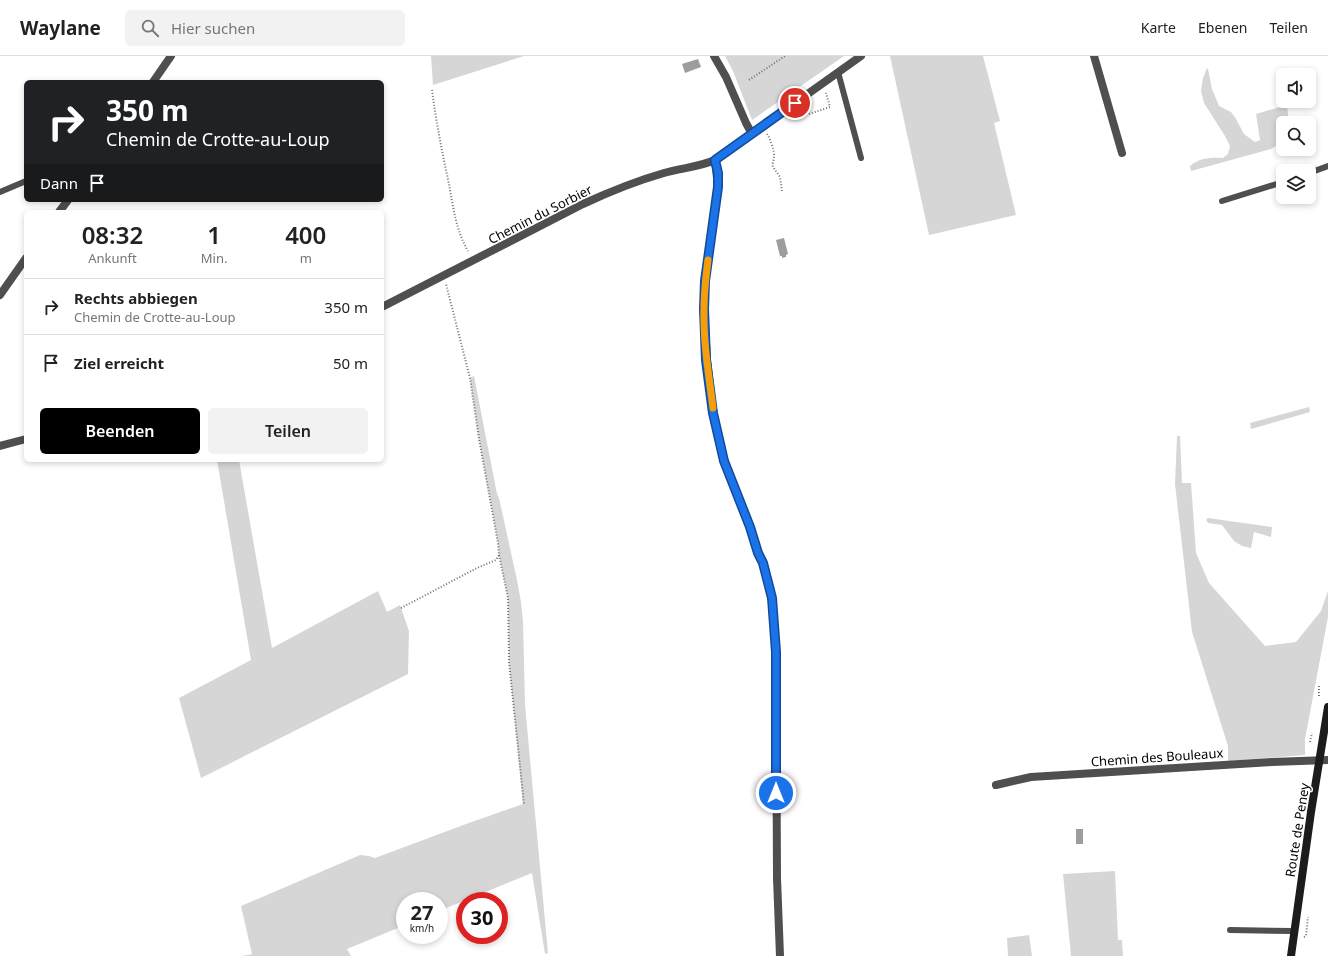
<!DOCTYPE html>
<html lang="de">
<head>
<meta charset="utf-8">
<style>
	:root { --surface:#fff; --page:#f2f2f2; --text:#222; --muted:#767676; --line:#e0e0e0; --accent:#000 }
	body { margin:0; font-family:"Noto Sans",sans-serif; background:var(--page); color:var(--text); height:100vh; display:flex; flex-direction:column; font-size:15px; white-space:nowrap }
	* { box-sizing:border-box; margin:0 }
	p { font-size:13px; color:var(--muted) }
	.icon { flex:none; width:22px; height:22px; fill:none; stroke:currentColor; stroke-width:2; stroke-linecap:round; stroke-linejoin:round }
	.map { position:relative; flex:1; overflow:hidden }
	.panel { position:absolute; left:24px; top:154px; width:360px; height:252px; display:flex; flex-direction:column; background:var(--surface); border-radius:6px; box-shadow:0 2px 6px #0003 }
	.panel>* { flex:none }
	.top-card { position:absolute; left:24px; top:24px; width:360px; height:122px; border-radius:6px; box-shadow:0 2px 6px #0003; background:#202124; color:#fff; overflow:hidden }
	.fabs { position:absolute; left:1276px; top:12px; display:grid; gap:8px }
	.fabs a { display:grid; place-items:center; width:40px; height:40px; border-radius:6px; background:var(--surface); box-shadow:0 2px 6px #0003; font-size:20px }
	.speed { position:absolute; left:396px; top:836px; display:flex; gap:8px; font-size:20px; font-weight:700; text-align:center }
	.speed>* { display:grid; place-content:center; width:52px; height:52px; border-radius:50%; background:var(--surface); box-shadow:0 2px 6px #0003; line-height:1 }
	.speed small { font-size:10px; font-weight:400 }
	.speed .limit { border:6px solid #d22; background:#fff; color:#111 }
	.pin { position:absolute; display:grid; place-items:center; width:34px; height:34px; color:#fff; margin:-17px; border:2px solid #fff; border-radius:50%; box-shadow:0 1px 4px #0007 }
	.me { position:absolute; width:44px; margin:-22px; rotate:0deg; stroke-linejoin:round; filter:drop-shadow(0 0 3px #0008) }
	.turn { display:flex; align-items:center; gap:14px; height:84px; padding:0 16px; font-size:18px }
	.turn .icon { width:52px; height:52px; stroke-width:2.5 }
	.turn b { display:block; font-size:28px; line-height:34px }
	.then { display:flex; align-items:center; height:38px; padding:0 16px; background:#0003; gap:8px; font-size:15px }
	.eta { display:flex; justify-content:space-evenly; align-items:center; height:68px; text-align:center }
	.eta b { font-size:24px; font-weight:600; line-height:28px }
	.action { display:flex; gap:8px; margin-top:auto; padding:8px 16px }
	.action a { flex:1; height:46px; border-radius:6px; background:var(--accent); color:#fff; font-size:16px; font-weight:600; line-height:46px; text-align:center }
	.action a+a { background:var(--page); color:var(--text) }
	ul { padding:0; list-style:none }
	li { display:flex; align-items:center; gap:12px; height:56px; padding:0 16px; border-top:1px solid var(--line) }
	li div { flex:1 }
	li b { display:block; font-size:15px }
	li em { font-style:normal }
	header { display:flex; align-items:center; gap:24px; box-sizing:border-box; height:56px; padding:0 20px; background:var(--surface); border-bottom:1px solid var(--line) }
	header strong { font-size:19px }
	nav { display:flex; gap:22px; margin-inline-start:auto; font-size:14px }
	.search { width:280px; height:36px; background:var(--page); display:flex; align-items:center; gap:10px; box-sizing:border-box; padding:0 14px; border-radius:6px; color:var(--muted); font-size:15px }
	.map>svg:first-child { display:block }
</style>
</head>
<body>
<header>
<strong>Waylane</strong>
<div class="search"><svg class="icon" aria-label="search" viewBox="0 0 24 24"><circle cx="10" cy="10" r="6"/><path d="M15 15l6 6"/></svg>Hier suchen</div>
<nav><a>Karte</a><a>Ebenen</a><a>Teilen</a></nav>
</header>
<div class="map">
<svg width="1328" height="900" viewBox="0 0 1328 900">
	<rect width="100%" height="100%" fill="#fff"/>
	<g fill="#d6d6d6">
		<polygon points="431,0 524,0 433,29"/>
		<polygon points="725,0 844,0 752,64 733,15"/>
		<polygon points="890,0 983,0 1000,65 994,67 1016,159 929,179"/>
		<path d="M1207,12L1208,13L1212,33L1219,50L1231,56L1236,63L1244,78L1255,86L1260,84L1256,58L1287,49L1289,67H1283V86L1271,93L1191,115L1190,110C1200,102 1209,101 1223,102L1228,98L1230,90L1225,80L1204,47L1201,35L1203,22Z"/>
		<polygon points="474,320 497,438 499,442 517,524 521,546 523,565 525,649 548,897 545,898 532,817 439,855 439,845 405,845 405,869 347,893 351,900 242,900 252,898 241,850 360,799 369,800 375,802 466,768 523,748 509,606 508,542 499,499 498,487 479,383 470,322"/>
		<polygon points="1309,351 1310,356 1251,373 1250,367"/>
		<polygon points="1177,380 1180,380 1182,427 1191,427 1196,497 1209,527 1265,590 1296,586 1321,555 1328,535 1328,561 1305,683 1305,699 1228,705 1228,690 1192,576 1175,428"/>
		<polygon points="217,404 239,404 272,592 378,535 387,556 400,549 401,552 409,575 408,618 201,722 179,642 251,604"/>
		<polygon points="1208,462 1272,471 1271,481 1254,476 1251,492 1242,490 1234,485 1222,469 1208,467 1206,464"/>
		<polygon points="1115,815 1118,884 1122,884 1123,900 1071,900 1063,818"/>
		<polygon points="1029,879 1032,900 1008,900 1007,882"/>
	</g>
	<g fill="#9d9d9d">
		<polygon points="698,3 701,11 685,17 682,8"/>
		<polygon points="784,182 788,198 786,199 786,201 782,202 782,200 780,200 776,184"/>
		<rect x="1076" y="773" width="7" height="15"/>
	</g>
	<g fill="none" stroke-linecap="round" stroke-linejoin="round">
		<g stroke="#717171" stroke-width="2" stroke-dasharray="1 2" stroke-linecap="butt">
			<polyline points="749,24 785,0"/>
			<path d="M432,34C436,65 442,96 449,128C453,150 456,175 468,195"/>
			<polyline points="809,58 830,51 826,37"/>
			<path d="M767,78C770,82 775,96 774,101C774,105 772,107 773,111L780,121L782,135"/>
			<polyline points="499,499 508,542 509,606 524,748"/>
			<polyline points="401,552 477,512 496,504 499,499 498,487 479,383 470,322 446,228"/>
			<polyline points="1319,630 1319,642"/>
			<polyline points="1310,686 1312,677"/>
			<polyline points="1304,881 1306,880 1308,861"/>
		</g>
		<g stroke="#4f4f4f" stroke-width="6">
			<polyline points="838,16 861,102"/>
			<polyline points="1309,117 1328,110"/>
			<polyline points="0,136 26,125"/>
			<polyline points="1222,145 1283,126"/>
			<polyline points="1230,874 1293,875"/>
		</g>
		<g stroke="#4f4f4f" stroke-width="8">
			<polyline points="714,0 726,21 746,67 752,78"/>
			<polyline points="1094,0 1122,97"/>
			<polyline points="153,26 171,0"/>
			<polyline points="715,104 718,131 705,225 704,253 707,304 713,357 724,405 750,471 758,497 763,507 772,542 776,596 777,822 780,900"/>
			<polyline points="59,156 68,144"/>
			<polyline points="0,239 26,202"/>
			<path d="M382,251L583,148C609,136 636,125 664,117C681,112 699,111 715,104L861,0"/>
			<polyline points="0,390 26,383"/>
			<polyline points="996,729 1031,721 1272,706 1328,704"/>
		</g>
		<polyline stroke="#1c1c1c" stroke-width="8" points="1291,900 1311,756 1328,651"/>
	</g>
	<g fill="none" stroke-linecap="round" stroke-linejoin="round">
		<g stroke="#114b97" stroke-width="10">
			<polyline id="route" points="776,737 776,596 772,542 763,507 758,497 750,471 724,405 713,357 706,304 704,253 705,225 718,131 718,117 715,104 795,47"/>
		</g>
		<use href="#route" stroke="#1a73e8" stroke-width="7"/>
		<path stroke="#f59e0b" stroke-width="7" d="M708,204C706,220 704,237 704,253C703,286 709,319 713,352"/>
	</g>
	<g text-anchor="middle" stroke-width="3" stroke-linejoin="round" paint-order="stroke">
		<g font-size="13" fill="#000" stroke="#fff">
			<text transform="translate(540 158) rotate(-27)" y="5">Chemin du Sorbier</text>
			<text transform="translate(1157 701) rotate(-4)" y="5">Chemin des Bouleaux</text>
			<text transform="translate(1297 774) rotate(-81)" y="5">Route de Peney</text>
		</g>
	</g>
</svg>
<div class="fabs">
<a><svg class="icon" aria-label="sound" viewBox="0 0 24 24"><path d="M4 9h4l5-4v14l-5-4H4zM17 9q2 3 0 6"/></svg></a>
<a><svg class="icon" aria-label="search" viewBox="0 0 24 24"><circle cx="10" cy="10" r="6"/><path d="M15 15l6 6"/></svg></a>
<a><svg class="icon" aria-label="layers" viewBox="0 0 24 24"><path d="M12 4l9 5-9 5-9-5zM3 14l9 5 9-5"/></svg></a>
</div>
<div class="speed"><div>27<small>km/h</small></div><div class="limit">30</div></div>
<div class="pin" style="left:795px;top:47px;background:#d93025"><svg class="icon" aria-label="arrive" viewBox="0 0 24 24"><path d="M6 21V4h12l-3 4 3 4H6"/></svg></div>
<svg class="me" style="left:776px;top:737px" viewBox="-20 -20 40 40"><circle r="17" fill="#1a73e8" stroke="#fff" stroke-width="3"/><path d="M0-11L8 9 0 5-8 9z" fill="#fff"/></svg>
<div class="top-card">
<div class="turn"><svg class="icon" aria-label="right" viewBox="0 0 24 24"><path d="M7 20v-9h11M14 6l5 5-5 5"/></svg><div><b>350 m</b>Chemin de Crotte-au-Loup</div></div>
<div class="then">Dann<svg class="icon" aria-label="arrive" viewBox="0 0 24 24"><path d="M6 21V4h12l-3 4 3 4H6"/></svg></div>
</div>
<section class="panel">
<div class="eta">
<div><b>08:32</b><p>Ankunft</p></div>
<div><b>1</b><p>Min.</p></div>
<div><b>400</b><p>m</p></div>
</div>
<ul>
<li><svg class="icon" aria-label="right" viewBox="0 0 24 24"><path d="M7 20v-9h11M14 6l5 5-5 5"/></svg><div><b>Rechts abbiegen</b><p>Chemin de Crotte-au-Loup</p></div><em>350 m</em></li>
<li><svg class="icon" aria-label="arrive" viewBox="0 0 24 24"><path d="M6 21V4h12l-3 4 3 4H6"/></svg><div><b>Ziel erreicht</b></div><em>50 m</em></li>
</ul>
<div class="action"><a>Beenden</a><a>Teilen</a></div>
</section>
</div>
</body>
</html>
